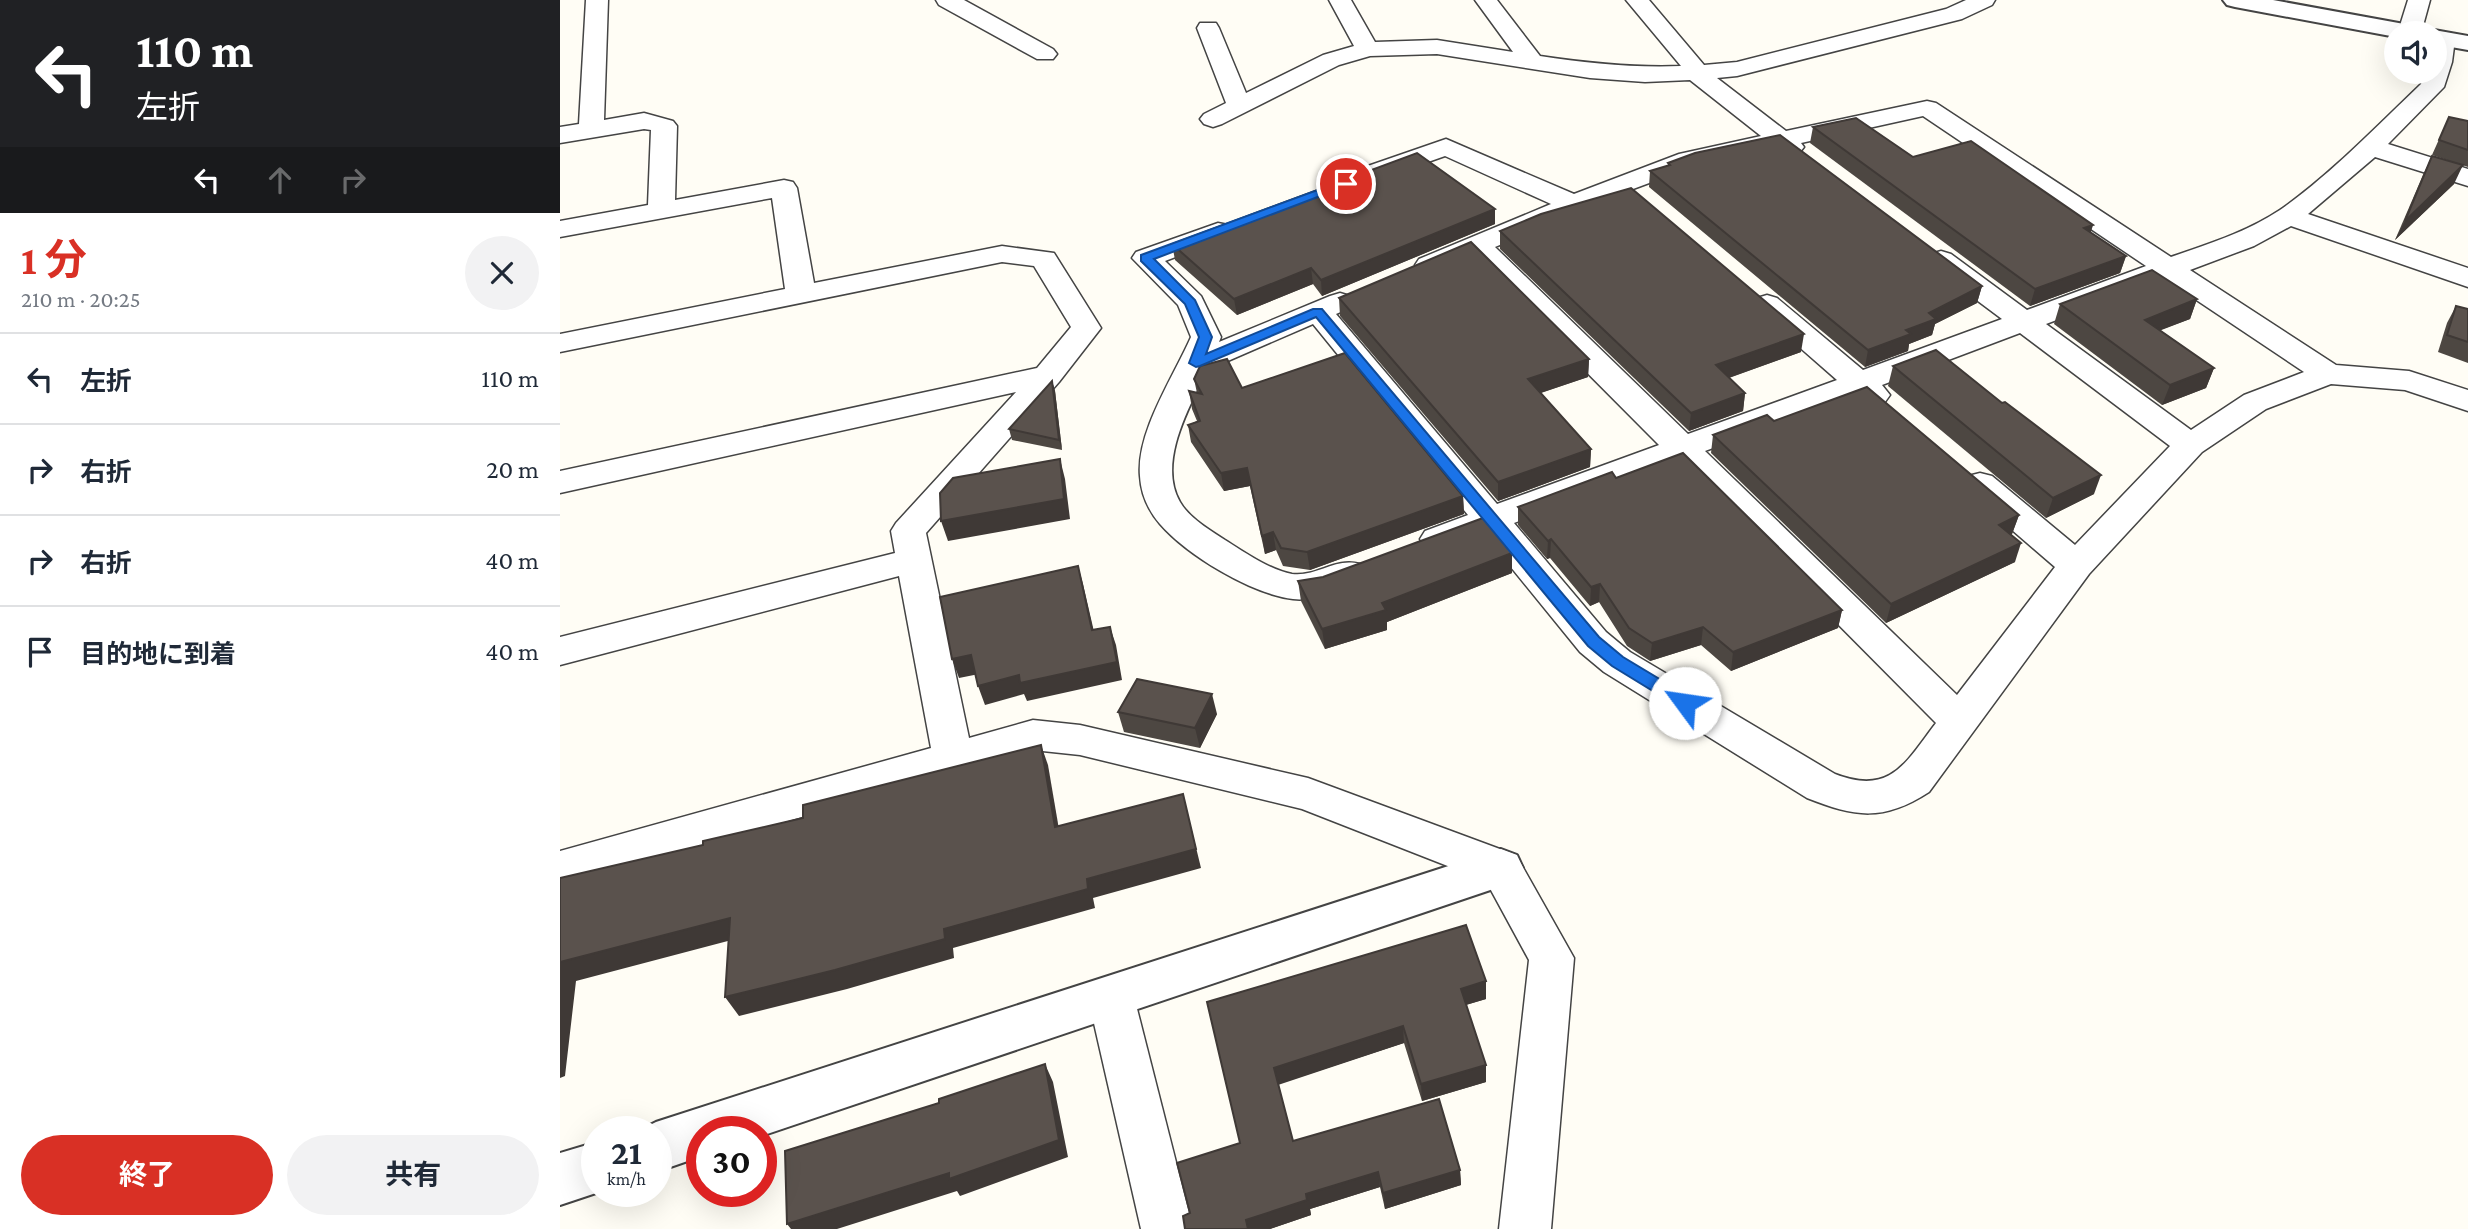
<!DOCTYPE html>
<html lang="ja">
<head>
<meta charset="utf-8">
<style>
	:root { --surface:#fff; --page:#f2f2f3; --text:#1f2937; --muted:#747a83; --line:#e0e1e3; --accent:#d93025 }
	body { margin:0; font-family:"Crimson Pro","Noto Sans JP",serif; background:var(--page); color:var(--text); height:100vh; display:flex; flex-direction:column; font-size:26px; white-space:nowrap }
	* { box-sizing:border-box; margin:0 }
	p { font-size:23px; color:var(--muted) }
	.icon { flex:none; width:38px; height:38px; fill:none; stroke:currentColor; stroke-width:2; stroke-linecap:round; stroke-linejoin:round }
	.map { position:relative; flex:1; overflow:hidden }
	.drawer { display:flex; flex-direction:column; background:var(--surface); width:560px }
	.drawer>* { flex:none }
	.hud { background:#202124; color:#fff; overflow:hidden }
	.tools { position:absolute; left:1824px; top:21px; display:grid; gap:14px }
	.tools a { display:grid; place-items:center; width:63px; height:63px; border-radius:50%; background:var(--surface); box-shadow:0 7px 28px #0002; font-size:35px }
	.speed { position:absolute; left:21px; top:1116px; display:flex; gap:14px; font-size:35px; font-weight:700; text-align:center }
	.speed>* { display:grid; place-content:center; width:91px; height:91px; border-radius:50%; background:var(--surface); box-shadow:0 7px 28px #0002; line-height:1 }
	.speed small { font-size:18px; font-weight:400 }
	.speed .limit { border:10px solid #d22; background:#fff; color:#111 }
	.pin { position:absolute; display:grid; place-items:center; width:60px; height:60px; color:#fff; margin:-30px; border:4px solid #fff; border-radius:50%; box-shadow:0 2px 7px #0007 }
	.me { position:absolute; width:77px; margin:-38px; rotate:301deg; stroke-linejoin:round; filter:drop-shadow(0 0 5px #0008) }
	.turn { display:flex; align-items:center; gap:24px; height:147px; padding:0 21px; font-size:32px }
	.turn .icon { width:91px; height:91px; stroke-width:2.5 }
	.turn b { display:block; font-size:49px; line-height:60px }
	.lanes { display:flex; align-items:center; height:66px; padding:0 21px; background:#0003; justify-content:center; gap:35px; direction:ltr }
	.lanes .off { opacity:.35 }
	.round { display:grid; place-items:center; flex:none; width:74px; height:74px; border-radius:37px; background:var(--page) }
	.overview { display:flex; align-items:center; justify-content:space-between; height:119px; padding:0 21px }
	h1 { font-size:42px; font-weight:700; line-height:52px; color:var(--accent) }
	.cta { display:flex; gap:14px; margin-top:auto; padding:14px 21px }
	.cta a { flex:1; height:80px; border-radius:42px; background:var(--accent); color:#fff; font-size:28px; font-weight:700; line-height:80px; text-align:center }
	.cta a+a { background:var(--page); color:var(--text) }
	ul { padding:0; list-style:none }
	li { display:flex; align-items:center; gap:21px; height:91px; padding:0 21px; border-top:2px solid var(--line) }
	li div { flex:1 }
	li b { display:block; font-size:26px }
	li em { font-style:normal }
	main { display:flex; flex:1; min-height:0 }
	.map>svg:first-child { display:block }
</style>
</head>
<body>
<main>
<section class="drawer">
<div class="hud">
<div class="turn"><svg class="icon" aria-label="left" viewBox="0 0 24 24"><path d="M17 20v-9H6M10 6l-5 5 5 5"/></svg><div><b>110 m</b>左折</div></div>
<div class="lanes"><svg class="icon" aria-label="left" viewBox="0 0 24 24"><path d="M17 20v-9H6M10 6l-5 5 5 5"/></svg><svg class="icon off" aria-label="ahead" viewBox="0 0 24 24"><path d="M12 20V5M6 11l6-6 6 6"/></svg><svg class="icon off" aria-label="right" viewBox="0 0 24 24"><path d="M7 20v-9h11M14 6l5 5-5 5"/></svg></div>
</div>
<div class="overview"><div><h1>1 分</h1><p>210 m · 20:25</p></div><a class="round"><svg class="icon" aria-label="close" viewBox="0 0 24 24"><path d="M6 6l12 12M18 6L6 18"/></svg></a></div>
<ul>
<li><svg class="icon" aria-label="left" viewBox="0 0 24 24"><path d="M17 20v-9H6M10 6l-5 5 5 5"/></svg><div><b>左折</b></div><em>110 m</em></li>
<li><svg class="icon" aria-label="right" viewBox="0 0 24 24"><path d="M7 20v-9h11M14 6l5 5-5 5"/></svg><div><b>右折</b></div><em>20 m</em></li>
<li><svg class="icon" aria-label="right" viewBox="0 0 24 24"><path d="M7 20v-9h11M14 6l5 5-5 5"/></svg><div><b>右折</b></div><em>40 m</em></li>
<li><svg class="icon" aria-label="arrive" viewBox="0 0 24 24"><path d="M6 21V4h12l-3 4 3 4H6"/></svg><div><b>目的地に到着</b></div><em>40 m</em></li>
</ul>
<div class="cta"><a>終了</a><a>共有</a></div>
</section>
<div class="map">
<svg width="1908" height="1229" viewBox="0 0 1908 1229">
	<rect width="100%" height="100%" fill="#fffdf5"/>
	<g fill="none" stroke-linecap="round" stroke-linejoin="round">
		<g stroke="#444" stroke-width="3">
			<g id="minor">
				<polygon points="26,0 48,0 44,120 84,113 113,121 117,126 115,200 224,180 233,182 237,188 254,283 442,246 494,253 541,328 499,382 366,533 409,738 473,720 520,725 748,778 956,855 1014,958 991,1229 939,1229 969,960 926,881 742,809 520,755 473,750 0,887 0,851 371,748 339,576 0,665 0,637 335,553 331,531 336,523 456,392 0,493 0,471 477,368 511,327 474,266 442,262 0,352 0,334 225,289 212,198 0,237 0,221 88,205 91,130 84,129 0,143 0,127 19,124"/>
				<polygon points="376,0 404,0 493,49 497,54 493,59 477,59 379,5"/>
				<path d="M769,0H791L815,42L877,40L953,52L915,0H937L980,56C1027,63 1073,68 1121,66L1066,0H1089L1144,65L1177,62L1386,9L1406,0H1435L1432,5L1402,19L1177,76L1157,78L1226,131L1367,101L1376,103L1611,257C1648,244 1687,232 1720,210C1769,176 1817,126 1861,84L1865,72H1874V35L1883,32L1891,34L1895,39L1892,62L1884,87L1828,144L1908,169V186L1815,157L1748,214L1908,268V287L1731,226L1694,246L1630,270L1776,365L1849,371L1908,390V411L1845,390L1771,384L1706,409L1642,452L1529,574L1369,792C1323,822 1295,817 1247,798L1044,672L1020,652L924,534L877,551L865,547L860,539L865,531L908,515L753,324L647,370C630,406 597,462 620,502C629,518 650,530 665,540C684,552 710,570 732,574C757,577 775,557 800,564L805,573C798,585 787,588 774,592C761,596 747,601 733,599C691,594 627,555 600,524C588,510 581,494 580,476C576,432 614,376 631,337L618,305L572,258L576,252L658,223L668,225L672,231L668,237L605,261L641,296L661,337L659,342L770,296L780,293L790,296L795,302L790,308L776,314L937,504L1099,445L912,257L879,271L869,274L859,271L855,265L859,259L991,204L885,156L814,181L805,179L801,173L805,167L886,139L1014,194L1119,154L1201,136L1130,80L1085,82L1030,78L877,54L810,56L779,65L662,124L653,127L644,124L640,119L644,114L666,103L637,28L640,23H656L659,28L686,93L763,55L794,46ZM1363,116L1586,266L1467,310L1391,254L1381,251L1371,254L1367,260L1371,266L1442,319L1303,370L1217,298L1207,295L1197,298L1192,304L1197,310L1277,380L1128,434L935,247L1073,189L1135,166L1217,148L1231,155L1240,152L1244,147L1241,143ZM1605,279L1744,372L1684,395L1631,430L1486,324ZM1460,333L1610,446L1515,545L1432,476L1420,473L1408,476L1403,484L1408,492L1495,567L1397,695L1145,451L1295,395C1305,404 1312,405 1325,402L1330,395L1322,385ZM1117,462L1376,723C1346,762 1331,796 1275,774L1070,652L1046,632L954,523Z"/>
				<polygon points="1848,0 1870,0 1861,33 1838,32"/>
				<polygon points="551,976 567,982 574,997 633,1229 581,1229 528,997 535,982"/>
			</g>
		</g>
		<g stroke="#444" stroke-width="4">
			<g id="tertiary">
				<polygon points="1663,0 1713,0 1855,26 1864,28 1866,32 1874,30 1908,36 1908,50 1874,44 1874,33 1836,33 1836,37 1675,7 1667,5"/>
				<polygon points="941,849 957,855 963,868 957,881 201,1136 201,1132 142,1132 142,1156 96,1172 96,1132 76,1132 96,1122"/>
				<polygon points="37,1142 39,1192 0,1205 0,1153"/>
			</g>
		</g>
		<use href="#minor" fill="#fff" fill-rule="evenodd"/>
		<use href="#tertiary" fill="#fff" fill-rule="evenodd"/>
	</g>
	<g fill="#4d4742">
		<polygon points="1889,117 1907,122 1908,120 1908,167 1872,155"/>
		<polygon points="1253,127 1353,157 1531,233 1566,256 1560,273 1470,306 1250,143"/>
		<polygon points="1872,156 1894,184 1835,240 1863,175"/>
		<polygon points="1108,163 1422,286 1417,303 1375,324 1372,335 1349,344 1348,351 1305,367 1089,187 1090,171 1108,166"/>
		<polygon points="935,224 762,296 753,284 677,315 615,260 612,244"/>
		<polygon points="940,231 1241,352 1169,378 1185,393 1183,411 1129,431 940,249"/>
		<polygon points="779,298 1029,359 1028,377 981,393 1031,449 1030,467 938,501 780,316"/>
		<polygon points="1637,299 1630,319 1600,330 1654,368 1646,388 1602,405 1494,324 1500,304"/>
		<polygon points="1896,306 1908,309 1908,363 1878,352 1887,323"/>
		<polygon points="1333,366 1442,403 1534,494 1486,518 1328,386"/>
		<polygon points="634,379 682,388 903,496 904,514 750,570 723,566 716,550 705,554 690,486 664,491 631,442 628,425 637,421 632,409 629,391 637,393"/>
		<polygon points="492,381 495,391 502,450 452,440 449,429"/>
		<polygon points="1153,435 1459,515 1452,534 1451,535 1455,562 1326,623 1151,453"/>
		<polygon points="1056,478 1282,610 1278,628 1171,671 1141,645 1090,661 1067,646 1039,602 1030,606 990,558 987,559 958,525 958,507"/>
		<polygon points="952,553 952,573 827,622 827,630 765,649 741,601 738,581"/>
		<polygon points="558,712 657,714 640,748 564,732"/>
		<polygon points="926,999 906,1005 926,1065 926,1082 862,1101 844,1043 718,1084 733,1141 900,1170 901,1185 825,1209 820,1187 750,1209 751,1215 710,1229 625,1229 630,1213 680,1143 647,1002"/>
	</g>
	<g fill="#3f3936">
		<polygon points="1903,165 1894,184 1835,240 1845,221"/>
		<polygon points="935,209 935,224 762,296 761,280"/>
		<polygon points="1533,225 1528,242 1524,228"/>
		<polygon points="1566,256 1560,273 1470,306 1475,289"/>
		<polygon points="751,268 753,284 677,315 674,299"/>
		<polygon points="1422,286 1417,303 1375,324 1372,335 1349,344 1348,351 1305,367 1308,350 1346,330 1369,313"/>
		<polygon points="1637,299 1630,319 1578,339 1585,320"/>
		<polygon points="1244,334 1241,352 1154,383 1156,365"/>
		<polygon points="1029,359 1028,377 968,397 968,379"/>
		<polygon points="1654,368 1646,388 1602,405 1610,385"/>
		<polygon points="492,381 495,391 502,450 499,440"/>
		<polygon points="1185,393 1183,411 1129,431 1131,413"/>
		<polygon points="1031,449 1030,467 938,501 938,482"/>
		<polygon points="500,459 505,479 510,519 388,541 381,521"/>
		<polygon points="687,468 690,486 664,491 661,473"/>
		<polygon points="1541,475 1534,494 1486,518 1493,498"/>
		<polygon points="903,496 904,514 750,570 747,552"/>
		<polygon points="1459,515 1452,534 1433,543 1439,525"/>
		<polygon points="713,532 716,550 705,554 702,536"/>
		<polygon points="991,539 990,558 987,559 988,541"/>
		<polygon points="1461,543 1455,562 1326,623 1331,604"/>
		<polygon points="952,553 952,573 827,622 827,630 765,649 762,629 822,603"/>
		<polygon points="518,566 523,584 538,649 532,630"/>
		<polygon points="1040,584 1039,602 1030,606 1031,587"/>
		<polygon points="1282,610 1278,628 1171,671 1173,652"/>
		<polygon points="550,627 556,645 562,680 467,701 464,694 425,705 418,686"/>
		<polygon points="1143,627 1141,645 1090,661 1092,643"/>
		<polygon points="411,655 419,674 399,678 392,659"/>
		<polygon points="652,694 657,714 640,748 635,728"/>
		<polygon points="481,745 488,765 502,847 495,827"/>
		<polygon points="623,794 641,868 533,898 535,908 393,948 394,958 287,989 179,1016 165,997 384,929 527,879"/>
		<polygon points="170,918 183,937 16,981 5,1076 0,1078 0,962"/>
		<polygon points="926,981 926,999 902,1006 901,989"/>
		<polygon points="843,1026 844,1043 718,1085 714,1068"/>
		<polygon points="485,1064 493,1082 508,1157 400,1196 397,1191 277,1229 231,1229 227,1224"/>
		<polygon points="926,1065 926,1082 862,1101 861,1084"/>
		<polygon points="900,1170 901,1185 825,1209 823,1193"/>
		<polygon points="818,1172 820,1187 750,1209 751,1215 710,1229 688,1229 686,1220 746,1194"/>
	</g>
	<g fill="#5a524d" stroke="#3f3936" stroke-width="2">
		<polygon points="1889,117 1908,121 1908,150 1879,140"/>
		<polygon points="1296,118 1353,157 1411,141 1533,225 1524,228 1566,256 1475,289 1253,127"/>
		<polygon points="1220,135 1422,286 1369,313 1376,319 1346,330 1351,334 1308,350 1090,171 1110,165 1108,163 1135,153"/>
		<polygon points="857,153 935,209 761,280 751,268 674,299 612,244"/>
		<polygon points="1872,156 1903,165 1845,221"/>
		<polygon points="1071,188 1244,334 1156,365 1185,393 1131,413 940,231 981,214"/>
		<polygon points="911,242 1029,359 968,379 1031,449 938,482 779,298"/>
		<polygon points="1592,270 1637,299 1585,320 1654,368 1610,385 1500,304"/>
		<polygon points="1896,306 1908,309 1908,342 1887,335"/>
		<polygon points="1376,350 1442,403 1445,402 1541,475 1493,498 1333,366"/>
		<polygon points="785,353 903,496 747,552 721,548 713,532 702,536 687,468 661,473 628,425 640,421 629,391 642,394 634,379 640,366 667,359 682,388"/>
		<polygon points="492,381 499,440 449,429"/>
		<polygon points="1307,387 1459,515 1439,525 1461,543 1331,604 1153,435 1207,415 1214,421"/>
		<polygon points="1123,453 1282,610 1173,652 1143,627 1092,643 1069,628 1040,584 1031,587 991,539 988,541 958,507 1052,472 1056,478"/>
		<polygon points="500,459 504,499 381,521 380,493 393,478"/>
		<polygon points="923,518 952,553 822,603 826,610 762,629 738,581 763,577"/>
		<polygon points="518,566 532,630 550,627 557,662 460,683 459,675 418,686 411,655 392,659 380,597"/>
		<polygon points="577,679 652,694 635,728 558,712"/>
		<polygon points="481,745 495,827 623,794 636,849 527,879 528,889 384,929 385,939 275,970 165,997 170,918 0,962 0,878 143,845 143,841 243,818 243,805"/>
		<polygon points="906,925 926,981 901,989 926,1065 861,1084 843,1026 714,1068 733,1141 879,1099 900,1170 823,1193 818,1172 746,1194 747,1200 686,1220 688,1229 625,1229 623,1216 630,1213 617,1163 680,1143 647,1002"/>
		<polygon points="485,1064 499,1140 389,1179 389,1173 227,1224 225,1151 379,1103 379,1099"/>
	</g>
	<polygon fill="#1a73e8" stroke="#114b97" stroke-width="2" points="782,181 792,184 594,259 635,300 652,337 646,354 753,309 762,309 1039,637 1063,657 1131,698 1134,703 1131,707 1119,707 1052,666 1028,646 756,317 640,366 636,367 629,363 639,337 625,304 581,261 581,255"/>
</svg>
<div class="tools">
<a><svg class="icon" aria-label="sound" viewBox="0 0 24 24"><path d="M4 9h4l5-4v14l-5-4H4zM17 9q2 3 0 6"/></svg></a>
</div>
<div class="speed"><div>21<small>km/h</small></div><div class="limit">30</div></div>
<div class="pin" style="left:786px;top:184px;background:#d93025"><svg class="icon" aria-label="arrive" viewBox="0 0 24 24"><path d="M6 21V4h12l-3 4 3 4H6"/></svg></div>
<svg class="me" style="left:1125px;top:703px" viewBox="-20 -20 40 40"><circle r="19" fill="#fff"/><path d="M0-13L10 11 0 6-10 11z" fill="#1a73e8"/></svg>
</div>
</main>
</body>
</html>
